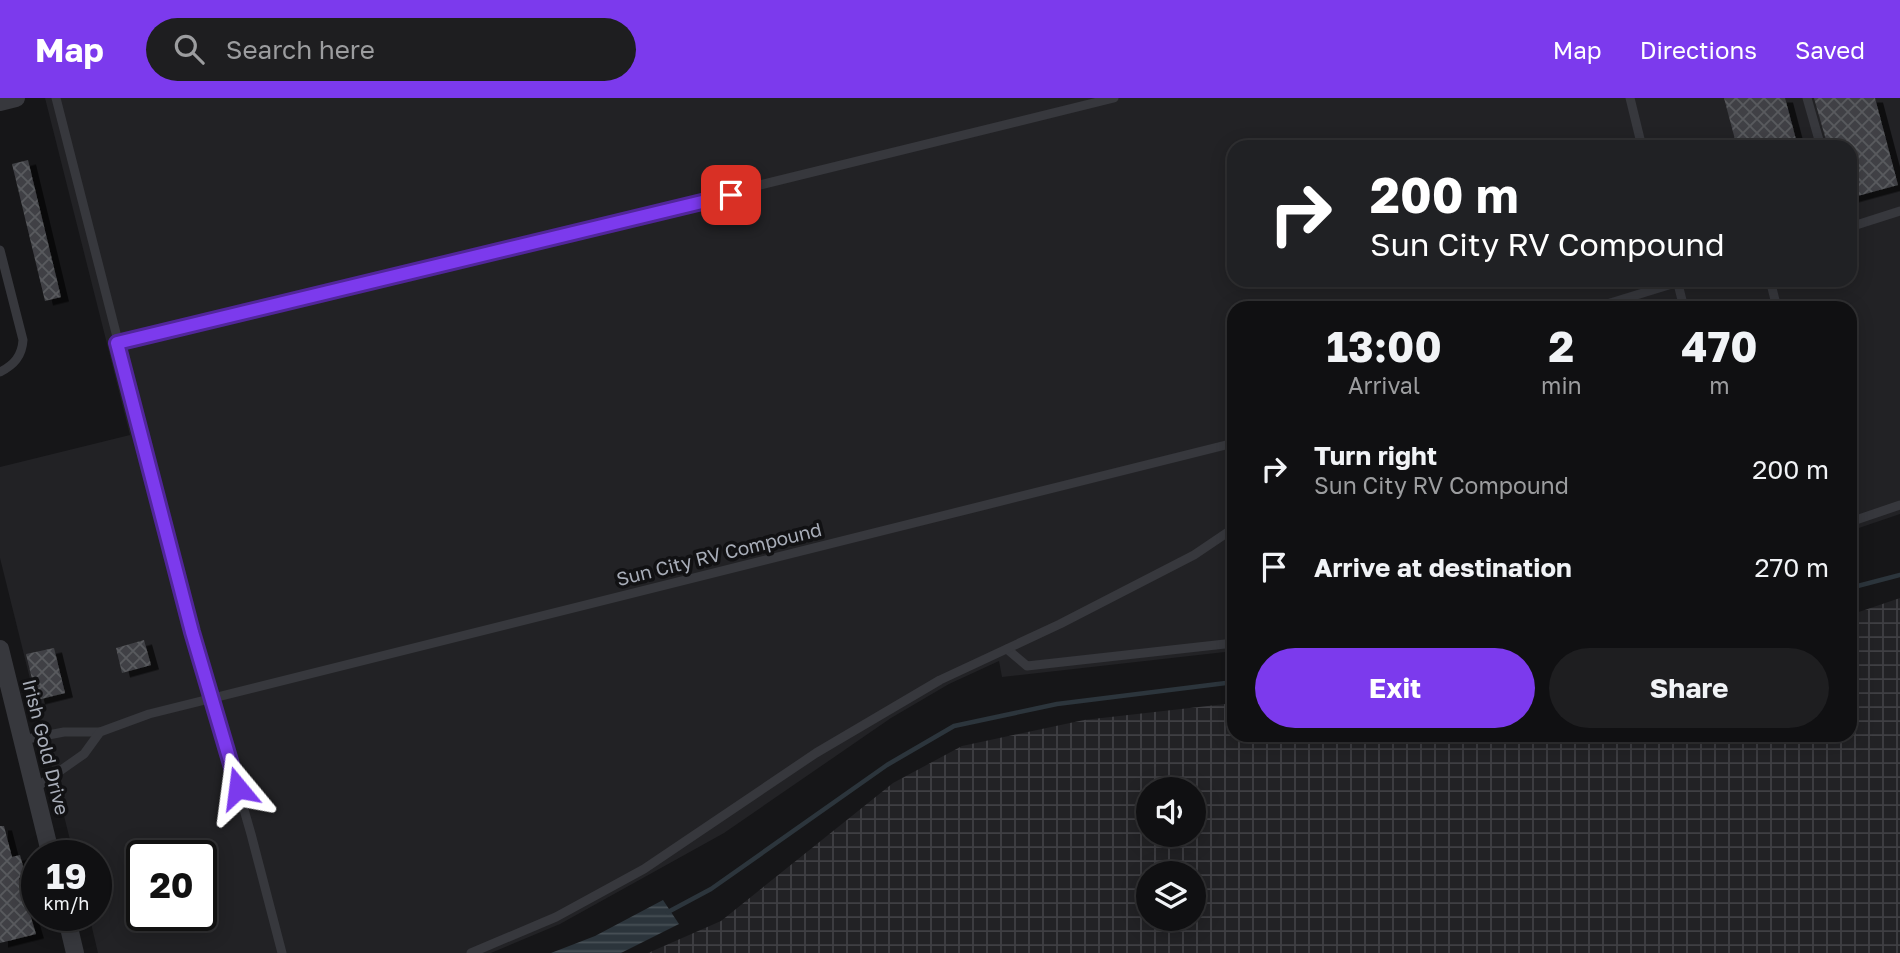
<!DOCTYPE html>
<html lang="en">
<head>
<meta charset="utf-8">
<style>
	:root { --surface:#101012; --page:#1e1e20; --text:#f1f3f6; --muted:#9c9d9f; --line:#303032; --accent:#7c3aed }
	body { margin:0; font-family:"Golos Text",sans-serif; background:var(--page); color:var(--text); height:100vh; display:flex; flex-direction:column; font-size:26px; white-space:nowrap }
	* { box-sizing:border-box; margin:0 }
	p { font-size:23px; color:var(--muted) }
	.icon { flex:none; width:38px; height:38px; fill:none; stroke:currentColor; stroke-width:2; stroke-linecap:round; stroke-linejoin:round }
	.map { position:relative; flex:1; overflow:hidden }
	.details { position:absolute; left:1227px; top:203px; width:630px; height:441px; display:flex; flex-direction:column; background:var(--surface); border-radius:21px; box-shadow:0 4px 18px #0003,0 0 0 2px var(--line) }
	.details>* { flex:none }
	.banner { position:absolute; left:1227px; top:42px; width:630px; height:147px; border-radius:21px; box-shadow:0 4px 18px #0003,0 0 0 2px var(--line); background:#202124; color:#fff; overflow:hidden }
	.tools { position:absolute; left:1136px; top:679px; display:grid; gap:14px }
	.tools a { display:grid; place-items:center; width:70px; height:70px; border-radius:50%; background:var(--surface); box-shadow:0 4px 18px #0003,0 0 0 2px var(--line); font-size:35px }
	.speed { position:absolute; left:21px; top:742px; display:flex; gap:14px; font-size:35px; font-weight:700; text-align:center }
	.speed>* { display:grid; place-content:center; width:91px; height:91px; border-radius:50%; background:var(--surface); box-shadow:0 4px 18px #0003,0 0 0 2px var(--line); line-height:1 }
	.speed small { font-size:18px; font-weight:400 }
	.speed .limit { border:4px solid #111; border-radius:10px; background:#fff; color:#111 }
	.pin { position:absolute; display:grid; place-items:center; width:60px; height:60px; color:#fff; margin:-30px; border-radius:14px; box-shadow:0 4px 10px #0006 }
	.me { position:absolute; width:77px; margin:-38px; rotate:344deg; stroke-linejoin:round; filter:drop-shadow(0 0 5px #0008) }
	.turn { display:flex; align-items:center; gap:24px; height:147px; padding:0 28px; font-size:32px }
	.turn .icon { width:91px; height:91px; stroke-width:2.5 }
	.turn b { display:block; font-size:49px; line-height:60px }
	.eta { display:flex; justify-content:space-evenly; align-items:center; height:119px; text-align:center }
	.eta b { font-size:42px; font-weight:700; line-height:49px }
	.action { display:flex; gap:14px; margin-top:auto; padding:14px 28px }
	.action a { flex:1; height:80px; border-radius:42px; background:var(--accent); color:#fff; font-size:28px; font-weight:700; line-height:80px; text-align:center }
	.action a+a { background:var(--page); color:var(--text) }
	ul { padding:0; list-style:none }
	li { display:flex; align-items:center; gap:21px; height:98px; padding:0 28px }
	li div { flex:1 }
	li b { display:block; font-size:26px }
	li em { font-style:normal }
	header { display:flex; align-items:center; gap:42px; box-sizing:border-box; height:98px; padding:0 35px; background:var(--accent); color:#fff }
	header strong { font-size:33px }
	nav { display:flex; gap:38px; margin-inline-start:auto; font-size:24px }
	.search { width:490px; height:63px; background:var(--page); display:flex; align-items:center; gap:18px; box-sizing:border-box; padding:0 24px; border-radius:38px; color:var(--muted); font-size:26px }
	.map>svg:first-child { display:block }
</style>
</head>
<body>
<header>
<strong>Map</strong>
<div class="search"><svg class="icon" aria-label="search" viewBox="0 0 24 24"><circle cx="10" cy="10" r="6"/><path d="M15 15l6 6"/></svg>Search here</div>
<nav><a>Map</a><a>Directions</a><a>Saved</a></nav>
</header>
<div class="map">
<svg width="1900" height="855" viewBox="0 0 1900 855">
	<defs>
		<pattern id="industrial-grid" width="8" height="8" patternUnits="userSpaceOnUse" patternTransform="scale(1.75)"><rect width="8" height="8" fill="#222225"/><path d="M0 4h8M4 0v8" fill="none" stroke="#3f3f43"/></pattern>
		<pattern id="water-rules" width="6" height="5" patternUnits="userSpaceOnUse" patternTransform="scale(1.75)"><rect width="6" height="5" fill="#2c353c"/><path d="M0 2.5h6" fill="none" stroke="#485056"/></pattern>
		<pattern id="building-cross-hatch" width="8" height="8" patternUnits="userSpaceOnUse" patternTransform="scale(1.75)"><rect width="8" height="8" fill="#404145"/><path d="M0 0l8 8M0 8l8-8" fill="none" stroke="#595a5e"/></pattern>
		<filter id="shadow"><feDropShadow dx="8" dy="4.5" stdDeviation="0" flood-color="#0009"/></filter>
	</defs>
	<rect width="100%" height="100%" fill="#161618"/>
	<path fill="#222225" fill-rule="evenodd" d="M45,0H1900V416L1850,433V210H1234V553L1002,579L999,563L949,586L891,620L724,735L560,826L491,855H98L89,817H96V758H74L0,460V369L130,337ZM1234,49H1850V182H1234ZM142,758H201V817H142Z"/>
	<path fill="url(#industrial-grid)" fill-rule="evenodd" d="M1900,500V855H648L721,823L893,685L962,648L1084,622L1234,605V637H1850V517ZM1148,691H1194V737H1148ZM1148,775H1194V821H1148Z"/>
	<polygon fill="url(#water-rules)" points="663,802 679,826 621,855 551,855 595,838"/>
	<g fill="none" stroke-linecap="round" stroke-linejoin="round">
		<g stroke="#2c353c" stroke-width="4.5">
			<polyline points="1850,490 1900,477"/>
			<polyline points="668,814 711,791 887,667 954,628 1057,606 1234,584"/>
		</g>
	</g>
	<g fill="url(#building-cross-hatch)" filter="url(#shadow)">
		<polygon points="1724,0 1785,0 1798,49 1737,49"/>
		<polygon points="1814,0 1875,0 1898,87 1850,100 1850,49 1828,49"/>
		<polygon points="28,62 61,199 45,203 12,66"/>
		<polygon points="144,542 151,567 122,575 116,550"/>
		<polygon points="54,550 65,595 37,602 26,556"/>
		<polygon points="0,728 4,728 12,759 20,757 26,779 19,780 36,836 0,845"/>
	</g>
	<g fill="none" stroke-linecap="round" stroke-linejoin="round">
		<g stroke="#37383d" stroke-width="9">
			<polyline points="56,0 188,517 251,736 282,855"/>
			<polyline points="1630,0 1642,49"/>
			<polyline points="1807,0 1821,49"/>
			<polyline points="1850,129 1900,113"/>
			<path d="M0,152L23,242C22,258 14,267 0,274"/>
			<polyline points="1677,182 1684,210"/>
			<polyline points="1770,182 1777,210"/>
			<polyline points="1594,210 1685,182"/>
			<polyline points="117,245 1114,0"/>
			<polyline points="1850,424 1900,407"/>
			<polyline points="1007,551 1027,568 1234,545"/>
			<polyline points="22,642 64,634 100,634"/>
			<polyline points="34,691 84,656 100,634 149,616 1234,345"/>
			<polyline points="471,855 556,819 644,771 816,655 940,582 1060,526 1194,457 1234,430"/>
		</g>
		<g stroke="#37383d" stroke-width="18">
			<polyline points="0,4 16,0"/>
			<polyline points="0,551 51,758"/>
			<polyline points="66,817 75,855"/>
		</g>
	</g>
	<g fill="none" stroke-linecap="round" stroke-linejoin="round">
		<g stroke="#51269a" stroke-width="18">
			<polyline id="route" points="238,690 192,534 117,245 731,97"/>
		</g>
		<use href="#route" stroke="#7c3aed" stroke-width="12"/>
	</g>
	<g text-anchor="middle" stroke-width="7" stroke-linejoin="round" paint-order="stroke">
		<g font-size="19" fill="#a8adb8" stroke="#111113">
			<text transform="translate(719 456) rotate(-14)" y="7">Sun City RV Compound</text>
			<text transform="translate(46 649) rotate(76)" y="7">Irish Gold Drive</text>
		</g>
	</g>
</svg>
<div class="tools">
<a><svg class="icon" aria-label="sound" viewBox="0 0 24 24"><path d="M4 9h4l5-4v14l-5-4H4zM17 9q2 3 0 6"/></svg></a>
<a><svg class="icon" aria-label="layers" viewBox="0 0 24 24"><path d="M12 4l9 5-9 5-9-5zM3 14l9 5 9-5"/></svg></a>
</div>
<div class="speed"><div>19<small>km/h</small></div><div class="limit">20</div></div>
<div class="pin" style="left:731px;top:97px;background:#d93025"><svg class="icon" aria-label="arrive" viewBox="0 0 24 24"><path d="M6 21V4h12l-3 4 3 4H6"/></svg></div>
<svg class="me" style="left:238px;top:690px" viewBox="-20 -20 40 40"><path d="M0-17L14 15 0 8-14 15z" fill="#7c3aed" stroke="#fff" stroke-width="4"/></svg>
<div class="banner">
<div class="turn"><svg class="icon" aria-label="right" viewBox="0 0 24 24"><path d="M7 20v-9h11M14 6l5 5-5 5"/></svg><div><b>200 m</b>Sun City RV Compound</div></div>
</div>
<section class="details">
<div class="eta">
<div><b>13:00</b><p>Arrival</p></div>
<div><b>2</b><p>min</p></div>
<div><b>470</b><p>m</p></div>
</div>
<ul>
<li><svg class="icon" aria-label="right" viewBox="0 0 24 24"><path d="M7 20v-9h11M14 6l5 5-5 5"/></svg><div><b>Turn right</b><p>Sun City RV Compound</p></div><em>200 m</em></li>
<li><svg class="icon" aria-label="arrive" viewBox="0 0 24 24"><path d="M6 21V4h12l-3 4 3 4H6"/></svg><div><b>Arrive at destination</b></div><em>270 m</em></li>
</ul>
<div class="action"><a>Exit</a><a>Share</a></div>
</section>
</div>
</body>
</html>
